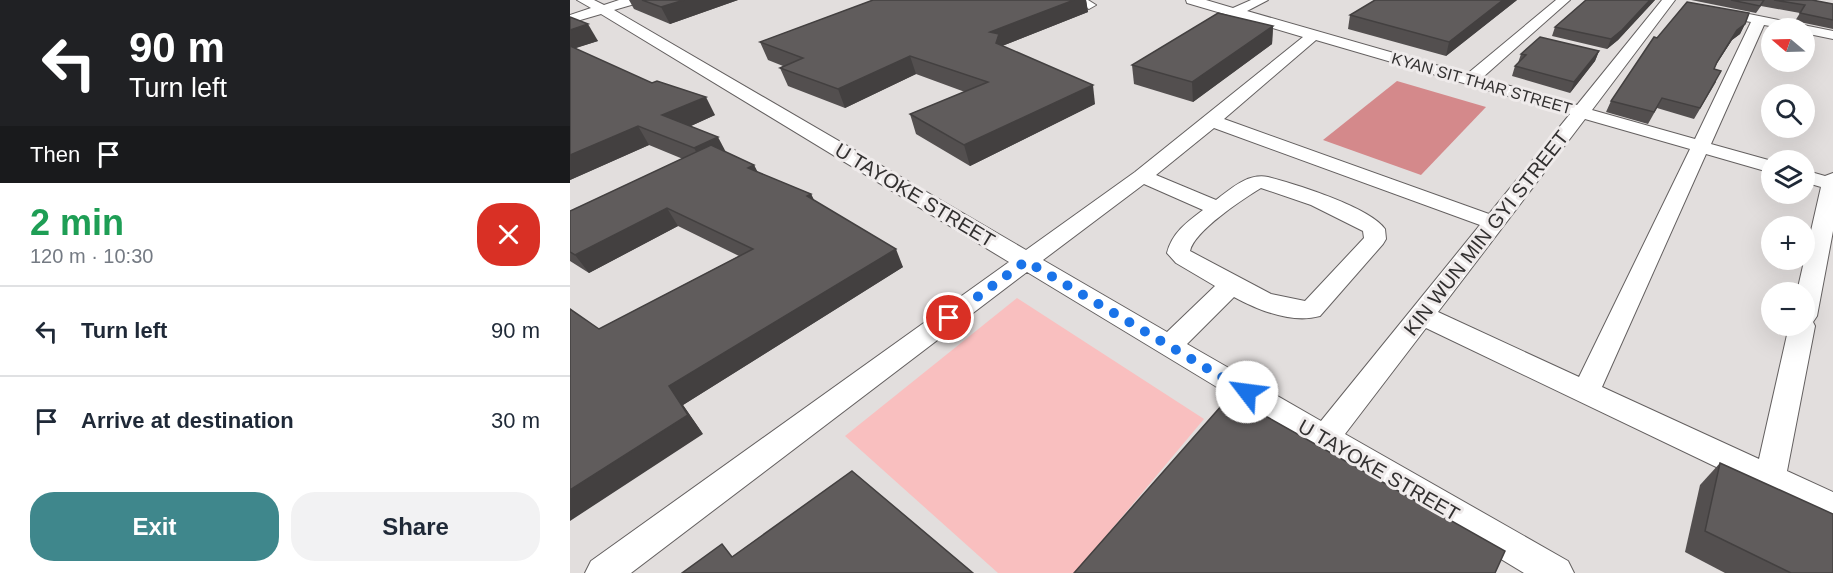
<!DOCTYPE html>
<html lang="en">
<head>
<meta charset="utf-8">
<style>
	:root { --surface:#fff; --page:#f2f2f3; --text:#1f2937; --muted:#747a83; --line:#e0e1e3; --accent:#3f878c }
	body { margin:0; font-family:Arial,sans-serif; background:var(--page); color:var(--text); height:100vh; display:flex; flex-direction:column; font-size:22px; white-space:nowrap }
	* { box-sizing:border-box; margin:0 }
	p { font-size:20px; color:var(--muted) }
	.icon { flex:none; width:33px; height:33px; fill:none; stroke:currentColor; stroke-width:2; stroke-linecap:round; stroke-linejoin:round }
	.map { position:relative; flex:1; overflow:hidden }
	.side { display:flex; flex-direction:column; background:var(--surface); width:570px }
	.side>* { flex:none }
	.hud { background:#202124; color:#fff; overflow:hidden }
	.needle { width:39px; rotate:289deg }
	.fabs { position:absolute; left:1191px; top:18px; display:grid; gap:12px }
	.fabs a { display:grid; place-items:center; width:54px; height:54px; border-radius:50%; background:var(--surface); box-shadow:0 6px 24px #0002; font-size:30px }
	.pin { position:absolute; display:grid; place-items:center; width:51px; height:51px; color:#fff; margin:-26px; border:3px solid #fff; border-radius:50%; box-shadow:0 2px 6px #0007 }
	.me { position:absolute; width:66px; margin:-33px; rotate:300deg; stroke-linejoin:round; filter:drop-shadow(0 0 4px #0008) }
	.turn { display:flex; align-items:center; gap:21px; height:126px; padding:0 30px; font-size:27px }
	.turn .icon { width:78px; height:78px; stroke-width:2.5 }
	.turn b { display:block; font-size:42px; line-height:51px }
	.then { display:flex; align-items:center; height:57px; padding:0 30px; background:#0003; gap:12px; font-size:22px }
	.round { display:grid; place-items:center; flex:none; width:63px; height:63px; border-radius:24px; background:var(--page) }
	.summary { display:flex; align-items:center; justify-content:space-between; height:102px; padding:0 30px }
	h1 { font-size:36px; font-weight:600; line-height:45px; color:#1e9e55 }
	.button { display:flex; gap:12px; margin-top:auto; padding:12px 30px }
	.button a { flex:1; height:69px; border-radius:24px; background:var(--accent); color:#fff; font-size:24px; font-weight:600; line-height:69px; text-align:center }
	.button a+a { background:var(--page); color:var(--text) }
	ul { padding:0; list-style:none }
	li { display:flex; align-items:center; gap:18px; height:90px; padding:0 30px; border-top:2px solid var(--line) }
	li div { flex:1 }
	li b { display:block; font-size:22px }
	li em { font-style:normal }
	main { display:flex; flex:1; min-height:0 }
	.map>svg:first-child { display:block }
</style>
</head>
<body>
<main>
<section class="side">
<div class="hud">
<div class="turn"><svg class="icon" aria-label="left" viewBox="0 0 24 24"><path d="M17 20v-9H6M10 6l-5 5 5 5"/></svg><div><b>90 m</b>Turn left</div></div>
<div class="then">Then<svg class="icon" aria-label="arrive" viewBox="0 0 24 24"><path d="M6 21V4h12l-3 4 3 4H6"/></svg></div>
</div>
<div class="summary"><div><h1>2 min</h1><p>120 m · 10:30</p></div><a class="round" style="background:#d93025;color:#fff"><svg class="icon" aria-label="close" viewBox="0 0 24 24"><path d="M6 6l12 12M18 6L6 18"/></svg></a></div>
<ul>
<li><svg class="icon" aria-label="left" viewBox="0 0 24 24"><path d="M17 20v-9H6M10 6l-5 5 5 5"/></svg><div><b>Turn left</b></div><em>90 m</em></li>
<li><svg class="icon" aria-label="arrive" viewBox="0 0 24 24"><path d="M6 21V4h12l-3 4 3 4H6"/></svg><div><b>Arrive at destination</b></div><em>30 m</em></li>
</ul>
<div class="button"><a>Exit</a><a>Share</a></div>
</section>
<div class="map">
<svg width="1263" height="573" viewBox="0 0 1263 573">
	<rect width="100%" height="100%" fill="#e2dedd"/>
	<polygon fill="#f9bfbf" points="447,298 634,419 505,573 428,573 275,436"/>
	<polygon fill="#d4898b" points="827,81 916,107 851,175 753,140"/>
	<g fill="none" stroke-linecap="round" stroke-linejoin="round">
		<g stroke="#646060" stroke-width="2">
			<g id="minor">
				<path d="M7,0H24L34,5L49,0H69L68,3L44,10L456,250L565,172L733,37L617,3L616,0H636L663,8L681,0H698L677,11L897,74L986,0H1000L912,78L1007,105L1092,0H1105L1022,110L1125,139L1181,22L1169,20L1167,17L1169,14L1174,13L1263,31V39L1234,33V28H1212L1194,25L1141,144L1202,161V173L1136,154L1032,387L1189,459L1219,326H1234V292H1227L1251,187L1234,182V170L1255,176L1263,173V231L1247,316L1243,322L1245,326L1217,471L1263,492V523L856,328L775,434L998,561L1004,573H954L457,272L61,573H15L21,561L439,262L31,14L0,23V15L21,8ZM746,40L1000,114L919,214L654,119ZM1015,119L1120,149L1009,377L868,312ZM644,128L910,225L751,421L617,344L664,297C688,310 722,324 750,316L813,244L816,239L815,229C800,207 725,184 698,177C678,173 662,188 646,200L586,175ZM574,184L633,210C617,222 602,233 597,253L606,263L645,286L597,332L473,260ZM691,188L741,205L793,231L794,238L735,301L701,294L620,251C624,231 673,199 691,188Z"/>
				<polygon points="500,0 518,0 526,5 519,9"/>
			</g>
		</g>
		<use href="#minor" fill="#fff" fill-rule="evenodd"/>
	</g>
	<g fill="#534f4f">
		<polygon points="59,0 168,0 100,24 64,9"/>
		<polygon points="303,0 516,0 518,12 432,46 525,104 400,166 346,134 340,114 395,92 346,74 275,108 218,86 210,68 213,66 198,60 190,42"/>
		<polygon points="947,0 876,56 778,29 780,15"/>
		<polygon points="1016,0 1085,0 1048,40 1037,49 982,36 985,27"/>
		<polygon points="1121,0 1242,0 1263,4 1263,29 1225,21 1230,13 1191,6 1186,13"/>
		<polygon points="0,17 28,41 5,48 145,115 121,126 156,152 184,165 187,172 241,194 244,200 333,267 113,405 133,434 29,329 169,256 108,226 19,273 0,261 0,211 113,159 79,145 0,180"/>
		<polygon points="1175,24 1170,34 1162,40 1144,68 1144,69 1146,82 1124,119 1087,108 1078,124 1036,112 1041,101 1087,38"/>
		<polygon points="703,26 702,44 623,102 564,84 562,65"/>
		<polygon points="1029,51 1025,61 1000,93 942,76 945,66 948,63 951,54"/>
		<polygon points="1150,463 1263,573 1155,573 1115,552 1130,485"/>
	</g>
	<g fill="#434040">
		<polygon points="114,0 168,0 100,24 91,7"/>
		<polygon points="504,0 516,0 518,12 432,46 430,61 420,32"/>
		<polygon points="933,0 947,0 876,56 879,42"/>
		<polygon points="1080,0 1085,0 1048,40 1037,49 1041,39"/>
		<polygon points="18,24 28,41 0,50 0,30"/>
		<polygon points="1175,24 1170,34 1162,40 1141,72 1147,62 1167,30"/>
		<polygon points="703,26 702,44 623,102 622,82"/>
		<polygon points="1029,51 1025,61 1000,93 1004,82"/>
		<polygon points="340,56 346,74 275,108 268,89"/>
		<polygon points="523,85 525,104 400,166 394,145"/>
		<polygon points="136,97 145,115 103,134 92,115"/>
		<polygon points="68,126 79,145 0,180 0,155"/>
		<polygon points="148,137 158,156 135,168 124,148"/>
		<polygon points="184,165 193,182 178,168"/>
		<polygon points="241,194 249,211 237,196"/>
		<polygon points="97,208 108,226 19,273 5,255"/>
		<polygon points="326,249 333,267 113,405 133,434 0,521 0,490 99,386"/>
	</g>
	<g fill="#605c5c" stroke="#434040" stroke-width="1.5">
		<polygon points="72,0 114,0 91,7"/>
		<polygon points="303,0 504,0 420,32 429,34 426,43 523,85 394,145 340,114 418,82 340,56 268,89 210,68 233,58 190,42"/>
		<polygon points="805,0 933,0 879,42 780,15"/>
		<polygon points="1016,0 1080,0 1052,30 1041,39 985,27"/>
		<polygon points="1161,0 1194,0 1190,6"/>
		<polygon points="1204,0 1242,0 1263,4 1263,20 1230,13 1235,5"/>
		<polygon points="1117,2 1179,13 1175,24 1167,30 1147,62 1144,69 1151,71 1130,108 1092,98 1084,112 1041,101 1084,37 1087,38"/>
		<polygon points="648,13 703,26 622,82 562,65"/>
		<polygon points="0,17 18,24 0,30"/>
		<polygon points="970,37 1029,51 1004,82 945,66 956,55 951,54"/>
		<polygon points="0,46 82,83 87,81 136,97 92,115 148,137 124,148 68,126 0,155"/>
		<polygon points="141,145 184,165 178,168 241,194 237,196 326,249 99,386 118,415 0,490 0,309 29,329 183,249 97,208 5,255 0,252 0,211"/>
		<polygon points="660,396 935,551 925,573 504,573"/>
		<polygon points="1150,463 1263,514 1263,573 1221,573 1135,531"/>
		<polygon points="282,471 403,573 112,573 152,544 162,557"/>
	</g>
	<g fill="none" stroke-linecap="round" stroke-linejoin="round">
		<polyline stroke="#1a73e8" stroke-width="10" stroke-dasharray="0 18" points="379,318 456,261 677,392"/>
	</g>
	<g text-anchor="middle" stroke-width="6" stroke-linejoin="round" paint-order="stroke">
		<g font-size="16" fill="#323030" stroke="#efebeb">
			<text transform="translate(912 83) rotate(16)" y="6">KYAN SIT THAR STREET</text>
		</g>
		<g font-size="20" fill="#323030" stroke="#efebeb">
			<text transform="translate(345 195) rotate(31)" y="7">U TAYOKE STREET</text>
			<text transform="translate(916 233) rotate(-52)" y="7">KIN WUN MIN GYI STREET</text>
			<text transform="translate(809 470) rotate(30)" y="7">U TAYOKE STREET</text>
		</g>
	</g>
</svg>
<div class="fabs">
<a><svg class="needle" viewBox="-14 -14 28 28"><path d="M0-13l5 13h-10z" fill="#e53935"/><path d="M0 13l5-13h-10z" fill="#747a83"/></svg></a>
<a><svg class="icon" aria-label="search" viewBox="0 0 24 24"><circle cx="10" cy="10" r="6"/><path d="M15 15l6 6"/></svg></a>
<a><svg class="icon" aria-label="layers" viewBox="0 0 24 24"><path d="M12 4l9 5-9 5-9-5zM3 14l9 5 9-5"/></svg></a>
<a>+</a>
<a>−</a>
</div>
<div class="pin" style="left:379px;top:318px;background:#d93025"><svg class="icon" aria-label="arrive" viewBox="0 0 24 24"><path d="M6 21V4h12l-3 4 3 4H6"/></svg></div>
<svg class="me" style="left:677px;top:392px" viewBox="-20 -20 40 40"><circle r="19" fill="#fff"/><path d="M0-13L10 11 0 6-10 11z" fill="#1a73e8"/></svg>
</div>
</main>
</body>
</html>
